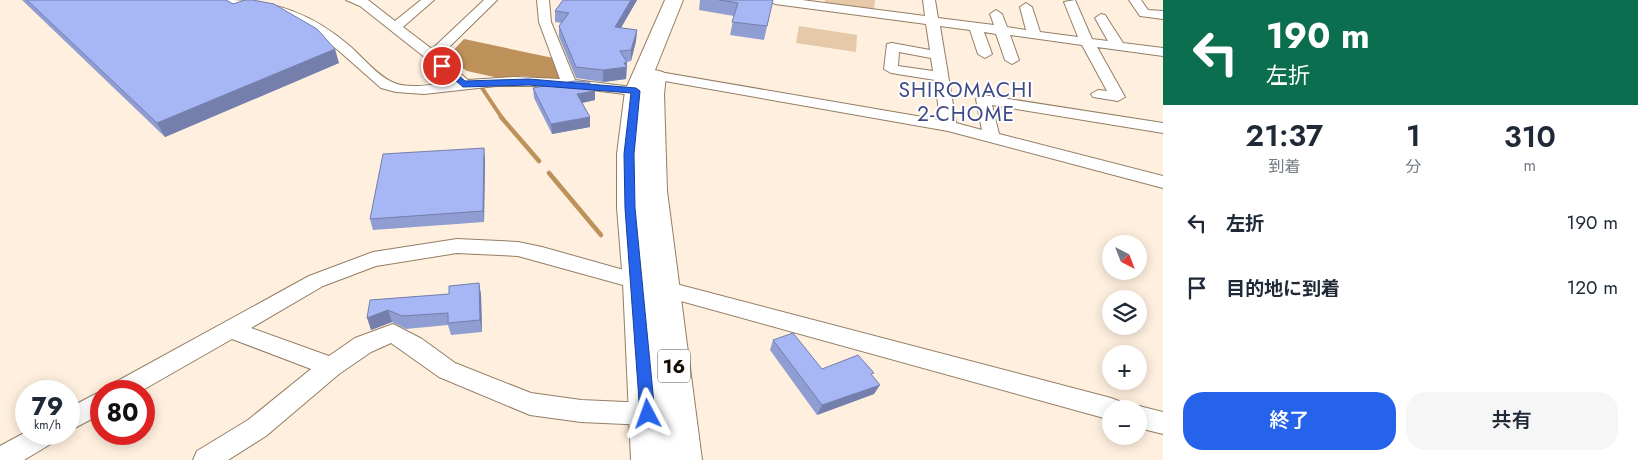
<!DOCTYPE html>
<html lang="ja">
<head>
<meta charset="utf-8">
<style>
	:root { --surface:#fff; --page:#f6f6f7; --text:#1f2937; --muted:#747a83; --accent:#2563eb }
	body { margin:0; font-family:Jost,"Noto Sans JP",sans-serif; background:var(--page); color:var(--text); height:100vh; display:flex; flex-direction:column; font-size:19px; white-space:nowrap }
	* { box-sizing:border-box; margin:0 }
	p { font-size:16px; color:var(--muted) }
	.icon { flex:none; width:28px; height:28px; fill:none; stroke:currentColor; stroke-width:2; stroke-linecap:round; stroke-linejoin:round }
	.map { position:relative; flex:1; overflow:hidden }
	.side { display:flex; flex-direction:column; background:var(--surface); width:475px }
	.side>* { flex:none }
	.hud { background:#0b6e4f; color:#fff; overflow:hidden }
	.needle { width:32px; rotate:138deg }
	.tools { position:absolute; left:1102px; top:235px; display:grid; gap:10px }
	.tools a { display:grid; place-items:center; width:45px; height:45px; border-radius:50%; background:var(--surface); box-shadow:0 2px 12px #0003; font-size:25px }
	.speed { position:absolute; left:15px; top:380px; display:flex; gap:10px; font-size:25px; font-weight:700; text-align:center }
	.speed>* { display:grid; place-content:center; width:65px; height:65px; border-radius:50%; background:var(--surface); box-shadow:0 2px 12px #0003; line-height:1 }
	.speed small { font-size:12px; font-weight:400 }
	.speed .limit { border:8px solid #d22; background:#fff; color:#111 }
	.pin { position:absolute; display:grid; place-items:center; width:42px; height:42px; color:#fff; margin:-21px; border:2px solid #fff; border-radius:50%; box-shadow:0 1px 5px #0007 }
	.me { position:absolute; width:55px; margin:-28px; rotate:356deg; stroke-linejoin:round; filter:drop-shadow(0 0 4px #0008) }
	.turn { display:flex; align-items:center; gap:18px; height:105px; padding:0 20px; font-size:22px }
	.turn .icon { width:65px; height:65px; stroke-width:2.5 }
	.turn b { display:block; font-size:35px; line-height:42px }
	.eta { display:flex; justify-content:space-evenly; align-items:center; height:85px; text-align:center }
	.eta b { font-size:30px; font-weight:600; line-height:35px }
	.cta { display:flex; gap:10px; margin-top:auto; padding:10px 20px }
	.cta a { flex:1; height:58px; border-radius:20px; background:var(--accent); color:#fff; font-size:20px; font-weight:600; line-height:58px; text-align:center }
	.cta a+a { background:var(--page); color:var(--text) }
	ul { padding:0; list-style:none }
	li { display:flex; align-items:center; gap:15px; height:65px; padding:0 20px }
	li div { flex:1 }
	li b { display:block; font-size:19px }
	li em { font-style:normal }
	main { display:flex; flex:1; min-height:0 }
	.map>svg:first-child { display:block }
</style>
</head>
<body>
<main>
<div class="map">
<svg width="1163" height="460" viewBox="0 0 1163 460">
	<rect width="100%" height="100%" fill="#feefde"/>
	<g fill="#e5c9a8">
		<polygon points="825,0 875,0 874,10 824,3"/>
		<polygon points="799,26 857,35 856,52 796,43"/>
	</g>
	<polygon fill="#be915a" points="464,39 553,58 560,80 522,76 499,78 467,71 447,57"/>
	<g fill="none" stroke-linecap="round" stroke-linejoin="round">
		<polyline stroke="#be915a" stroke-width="4" points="482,88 502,118"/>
		<g stroke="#be915a" stroke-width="4.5">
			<polyline points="501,117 539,161"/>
			<polyline points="549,173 601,235"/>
		</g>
		<g stroke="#947e64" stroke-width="2">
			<g id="minor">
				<path d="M225,0C275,0 313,14 351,47C363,58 377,75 392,82C408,90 435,84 453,82L427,59L360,6L346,0H368L395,21L421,0H434L403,27L432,49L484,0H497L440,56L468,80L515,77L560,79L539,22L537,0H549L551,22L575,80L649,89L656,93L649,97L592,90L534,86H496L424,94L396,92L381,88L338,50L292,18L243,8Z"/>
				<path d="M769,0H802L925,16L923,0H935L938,18L994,25L990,14L996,10L1002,14L1007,27L1026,30L1020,7L1026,3L1032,7L1040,32L1078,37L1064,2L1075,0L1092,39L1108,41L1095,18L1101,14L1105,15L1123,43L1163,48V56L1097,47L1125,97L1118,101L1093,97L1091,94L1098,90L1107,91L1082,45L1010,35L1019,60L1012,64L1005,60L996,34L984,32L992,54L985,58L978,54L970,30L940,26L956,123L982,130L976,99L983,95L1163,123V133L992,105L999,134L1163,176V188L948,131L642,77L635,73L642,69L940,120L935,80L891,73L884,69L887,44L892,43L930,50L926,24L775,4ZM899,52L931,58L933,71L898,66Z"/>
				<polygon points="1129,0 1141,0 1148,10 1163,11 1163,19 1140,16"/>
				<polygon points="457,239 518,242 542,247 638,274 1111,398 1119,401 1123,409 1111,409 1111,420 518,256 457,253 376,266 323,286 251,328 329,356 355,338 393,324 422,339 455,363 531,393 581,400 647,403 656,406 659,414 656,422 647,425 581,422 530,415 439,377 391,343 371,352 339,374 266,436 228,460 193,460 197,451 248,420 311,369 232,339 141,391 108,391 112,384 309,276 373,252"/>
				<polygon points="101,391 101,414 69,431 69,408"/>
				<polygon points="1139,406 1163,412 1163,434 1139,428 1139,409 1132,409"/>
				<polygon points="26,432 26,434 57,434 54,442 24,460 0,460 0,446"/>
			</g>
		</g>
		<g stroke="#947e64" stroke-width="2">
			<polygon id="highway" points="665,0 683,0 655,70 663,72 666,76 664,94 667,191 702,460 631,460 623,282 617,208 617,154 625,91"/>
		</g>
		<use href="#minor" fill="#fff" fill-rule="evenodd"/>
		<use href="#highway" fill="#fff" fill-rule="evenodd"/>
	</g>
	<g fill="#909dd2">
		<polygon points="22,0 226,0 339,63 165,137"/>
		<polygon points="563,0 637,0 621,28 637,30 636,41 631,61 627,62 626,79 603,82 576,78 559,37 559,26 562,23 555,22 555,11"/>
		<polygon points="700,0 773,0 764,40 730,35 734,16 699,10"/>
		<polygon points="533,88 595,91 595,100 582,103 590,117 590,127 552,134 534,98"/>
		<polygon points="485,158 484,222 373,230 370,219"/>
		<polygon points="479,283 481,295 482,332 451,335 448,325 406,329 392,322 371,330 370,300 449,294"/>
		<polygon points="773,340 822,369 872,376 874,394 817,415 770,350"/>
	</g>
	<g fill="#757fab">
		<polygon points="631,0 637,0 615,38 615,27"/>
		<polygon points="637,30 636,41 631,61 631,50"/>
		<polygon points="335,49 339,63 165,137 157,123"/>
		<polygon points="627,62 626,79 603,82 603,70"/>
		<polygon points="595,91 595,100 577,104 577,94"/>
		<polygon points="590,117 590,127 552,134 551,124"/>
		<polygon points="484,148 485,158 484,222 483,211"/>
		<polygon points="479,283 481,295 482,332 480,320"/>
		<polygon points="388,310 392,322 371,330 367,318"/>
		<polygon points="880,385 874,394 817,415 822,405"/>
	</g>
	<g fill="#a7b6f4" stroke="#757fab">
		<polygon points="27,0 226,0 233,4 245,0 253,0 274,4 317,29 335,49 157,123"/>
		<polygon points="563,0 631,0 615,27 637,30 631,50 620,51 627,62 624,63 627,67 603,70 576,67 559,26 569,13 555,11"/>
		<polygon points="719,0 773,0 767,26 732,22 738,3"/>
		<polygon points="574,81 589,82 595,91 577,94 590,117 551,124 533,88"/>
		<polygon points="484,148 483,211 370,219 383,154"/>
		<polygon points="479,283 480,320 448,323 448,313 402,316 388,310 367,318 370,300 449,294 449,286"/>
		<polygon points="793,333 822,369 858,355 874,373 871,374 880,385 822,405 773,340"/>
	</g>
	<polygon fill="#2563eb" stroke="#184099" points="440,64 445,64 465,81 529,79 636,88 640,91 634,154 635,208 655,414 653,419 648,421 642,419 640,414 625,208 624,154 631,93 529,85 463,87 440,67"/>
	<g text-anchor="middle" stroke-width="4" stroke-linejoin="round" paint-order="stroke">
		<rect fill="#fff" stroke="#5b564f" stroke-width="1" x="658" y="349.5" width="32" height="33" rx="4"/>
		<g font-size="19" font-weight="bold" fill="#150d04">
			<text x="674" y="373">16</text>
		</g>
		<g font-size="21" letter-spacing="1" fill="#3f4a86" stroke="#fff">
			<text x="966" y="97">SHIROMACHI<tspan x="966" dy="24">2-CHOME</tspan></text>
		</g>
	</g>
</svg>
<div class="tools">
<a><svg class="needle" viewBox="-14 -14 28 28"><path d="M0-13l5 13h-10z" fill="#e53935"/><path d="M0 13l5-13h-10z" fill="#747a83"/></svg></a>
<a><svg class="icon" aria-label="layers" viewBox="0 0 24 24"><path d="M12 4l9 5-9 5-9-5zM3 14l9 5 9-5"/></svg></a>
<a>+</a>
<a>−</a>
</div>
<div class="speed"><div>79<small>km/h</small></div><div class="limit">80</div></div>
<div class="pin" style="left:442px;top:66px;background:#d93025"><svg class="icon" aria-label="arrive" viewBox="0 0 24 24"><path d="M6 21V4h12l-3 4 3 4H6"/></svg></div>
<svg class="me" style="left:648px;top:414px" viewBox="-20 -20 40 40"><path d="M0-17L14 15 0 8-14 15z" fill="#2563eb" stroke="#fff" stroke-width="4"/></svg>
</div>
<section class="side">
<div class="hud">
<div class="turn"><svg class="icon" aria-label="left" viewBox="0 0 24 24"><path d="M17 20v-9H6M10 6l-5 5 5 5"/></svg><div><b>190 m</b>左折</div></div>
</div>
<div class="eta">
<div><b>21:37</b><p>到着</p></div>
<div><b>1</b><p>分</p></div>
<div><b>310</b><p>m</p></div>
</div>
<ul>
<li><svg class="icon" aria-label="left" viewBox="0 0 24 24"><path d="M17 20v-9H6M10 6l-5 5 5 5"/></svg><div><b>左折</b></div><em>190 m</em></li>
<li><svg class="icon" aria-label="arrive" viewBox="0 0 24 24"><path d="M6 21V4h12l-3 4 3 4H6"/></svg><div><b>目的地に到着</b></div><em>120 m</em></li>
</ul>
<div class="cta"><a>終了</a><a>共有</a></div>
</section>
</main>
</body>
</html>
